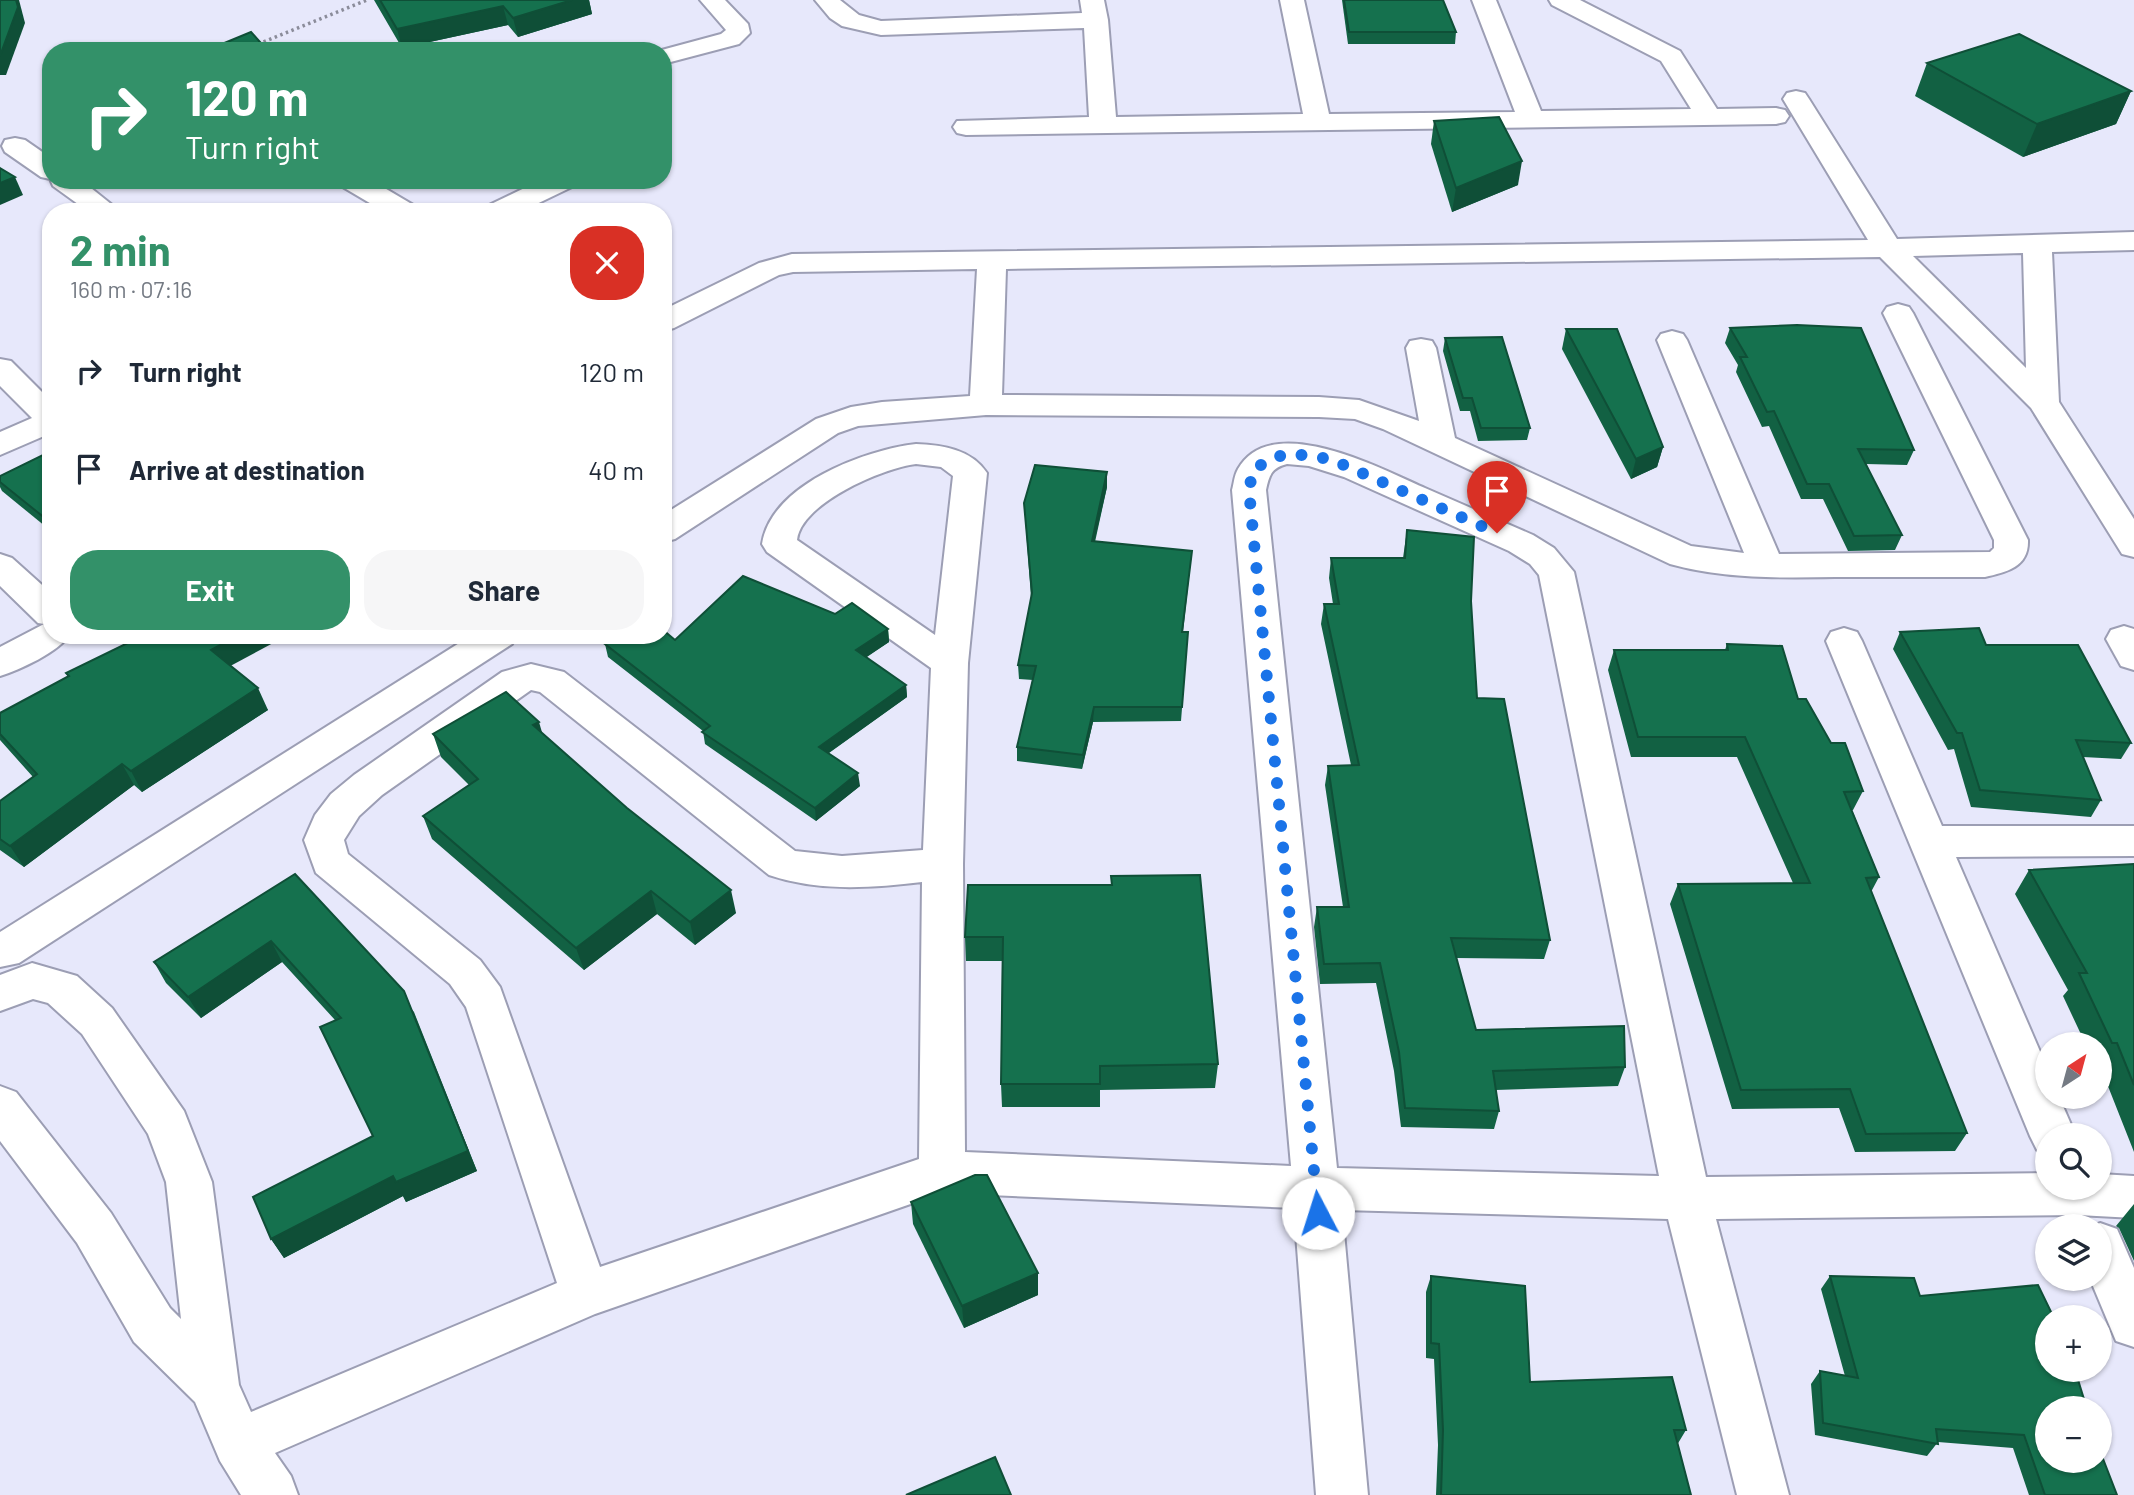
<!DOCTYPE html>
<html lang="en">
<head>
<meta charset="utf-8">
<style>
	:root { --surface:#fff; --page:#f6f6f7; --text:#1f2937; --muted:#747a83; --accent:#339169 }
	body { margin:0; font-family:Barlow,sans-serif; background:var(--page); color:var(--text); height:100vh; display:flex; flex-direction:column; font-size:26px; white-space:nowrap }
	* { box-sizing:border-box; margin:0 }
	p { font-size:23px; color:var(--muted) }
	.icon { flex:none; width:38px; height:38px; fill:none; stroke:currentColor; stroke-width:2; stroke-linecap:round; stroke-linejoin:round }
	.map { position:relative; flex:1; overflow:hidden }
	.details { position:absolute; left:42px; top:203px; width:630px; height:441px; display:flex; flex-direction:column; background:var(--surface); border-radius:28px; box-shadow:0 2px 5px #0004 }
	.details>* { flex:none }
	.top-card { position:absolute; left:42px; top:42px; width:630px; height:147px; border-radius:28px; box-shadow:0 2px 5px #0004; background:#339169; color:#fff; overflow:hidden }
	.needle { width:46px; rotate:36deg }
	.controls { position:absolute; left:2035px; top:1032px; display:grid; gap:14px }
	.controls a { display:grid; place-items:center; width:77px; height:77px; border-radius:50%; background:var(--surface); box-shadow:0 2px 5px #0004; font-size:35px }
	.pin { position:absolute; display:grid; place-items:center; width:60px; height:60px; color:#fff; margin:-72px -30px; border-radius:50% 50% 50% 0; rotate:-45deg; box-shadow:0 0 7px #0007 }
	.pin .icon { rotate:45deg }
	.me { position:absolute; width:77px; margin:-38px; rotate:355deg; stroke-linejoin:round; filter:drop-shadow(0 0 5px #0008) }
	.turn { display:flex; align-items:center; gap:24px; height:147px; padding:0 28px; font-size:32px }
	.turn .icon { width:91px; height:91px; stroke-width:2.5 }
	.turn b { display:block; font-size:49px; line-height:60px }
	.round { display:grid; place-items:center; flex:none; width:74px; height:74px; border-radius:28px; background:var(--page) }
	.summary { display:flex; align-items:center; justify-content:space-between; height:119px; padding:0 28px }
	h1 { font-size:42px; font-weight:700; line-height:52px; color:var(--accent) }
	.cta { display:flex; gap:14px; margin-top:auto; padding:14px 28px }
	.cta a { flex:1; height:80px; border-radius:28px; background:var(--accent); color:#fff; font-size:28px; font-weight:700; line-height:80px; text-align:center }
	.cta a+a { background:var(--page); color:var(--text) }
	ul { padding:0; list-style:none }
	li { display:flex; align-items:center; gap:21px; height:98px; padding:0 28px }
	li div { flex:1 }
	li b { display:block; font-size:26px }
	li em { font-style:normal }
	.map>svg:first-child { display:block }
</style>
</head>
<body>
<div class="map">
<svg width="2134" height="1495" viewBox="0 0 2134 1495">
	<rect width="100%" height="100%" fill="#e7e8fb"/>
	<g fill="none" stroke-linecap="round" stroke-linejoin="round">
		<g stroke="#9c9eb4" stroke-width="4">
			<g id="street">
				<polygon points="700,0 725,0 748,24 750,33 739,44 663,64 663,51 658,51 721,34 726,30"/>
				<polygon points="815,0 840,0 859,15 881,21 1082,13 1080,0 1104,0 1108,20 1116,117 1303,114 1280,0 1304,0 1329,114 1515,112 1472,0 1496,0 1541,111 1691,109 1661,61 1552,5 1549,0 1580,0 1680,51 1717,109 1776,108 1785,110 1789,116 1785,122 1776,124 966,135 957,133 953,127 957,121 1089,117 1084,28 881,35 842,26 830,18"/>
				<path d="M1796,91L1805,93L1809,99L1897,239L2134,232V250L2052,252L2059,402L2134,519V557L2122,554L2031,408L1880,257L1006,269L1002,395L1319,397L1359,400L1419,421L1406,348L1410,341L1421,339L1432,341L1436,348L1455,438L1691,546L1744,553L1657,340L1661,334L1672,331L1683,334L1687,340L1779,554L1990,552L1994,548V540L1883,313L1887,307L1898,304L1909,307L1913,313L2028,540C2029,567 2007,572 1985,577C1935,577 1885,577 1835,577C1779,578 1724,579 1670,564L1383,429L1355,419L1319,417L986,415L858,426L838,433L675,539L663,542V515L816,419L851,407L882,402L970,396L977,269L793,272L779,275L674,328L663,331V310L759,263L792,254L1868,240L1783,99L1787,93ZM2023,253L2026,368L1913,256Z"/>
				<polygon points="15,138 25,140 51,158 51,180 81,180 121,212 89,212 53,186 50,179 41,177 5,152 2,146 5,140"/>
				<polygon points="337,180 371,180 415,206 419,212 385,212 341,186"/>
				<polygon points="541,180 578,180 574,186 520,212 483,212 487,206"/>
				<polygon points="0,359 11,361 51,401 51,433 0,455 0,432 32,418 0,386"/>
				<path d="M916,444C942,445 971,449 987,473L968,663L963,864L965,1152L1291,1166L1232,490C1234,483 1234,476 1238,469C1271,410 1382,469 1425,488C1461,504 1497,519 1533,535L1554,548L1574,572L1706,1177L2048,1173V1188H2100V1174L2134,1176V1218L2078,1215L1716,1219L1789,1495H1737L1668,1219L1342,1210L1368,1495H1316L1294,1208L942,1193L595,1314L275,1453L291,1476L298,1495H241L220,1461L195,1402L134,1342L77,1243L0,1141V1086L16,1092L111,1213L170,1308L181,1319L166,1182L148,1134L82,1034L48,1003L33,999L0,1011V975L32,963L77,976L112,1008L184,1111L212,1182L239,1385L251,1412L557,1283L466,1007L450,984L316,873L304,840L315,815L331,794L354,775L502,672L531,664L564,672L795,851L842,856L923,850L931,668L767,552L762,544C771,485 864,450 916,444ZM916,464L941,467L953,476L935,635L797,540C801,503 883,468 916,464ZM1287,464L1309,466L1344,477L1509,551L1530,564L1539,575L1659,1176L1337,1168L1266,490C1269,476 1271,468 1287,464ZM531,690L540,692L769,875C820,892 870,888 922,882L919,1159L600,1267L500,987L480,960L348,854L344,840L359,816L382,795Z"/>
				<path d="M0,554L12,558L51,593V635H69C59,652 19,670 0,676V647L44,624L38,623L0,586Z"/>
				<polygon points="2124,626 2134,629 2134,670 2121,666 2106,639 2111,630"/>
				<polygon points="1844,628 1857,632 1862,641 1942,826 2134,826 2134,856 1956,857 2048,1070 2048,1097 2059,1097 2076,1136 2048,1136 2048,1154 2037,1150 2030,1136 1826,641 1831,632"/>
				<polygon points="472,635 517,635 512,644 19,963 0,967 0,932"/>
				<polygon points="2100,1223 2117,1229 2134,1268 2134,1347 2116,1341 2090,1279 2100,1279 2100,1227 2090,1227"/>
			</g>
		</g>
		<polyline stroke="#8b8c9a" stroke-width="3.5" stroke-dasharray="2.5 3.5" stroke-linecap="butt" points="258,44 367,0"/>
		<use href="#street" fill="#fff" fill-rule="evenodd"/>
	</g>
	<g fill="#126143">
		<polygon points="374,0 589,0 592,14 518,37 508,25 402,48"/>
		<polygon points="1342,0 1443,0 1456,32 1455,44 1348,44"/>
		<polygon points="1927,63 2131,91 2116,124 2023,157 1915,96"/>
		<polygon points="1434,121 1518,185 1452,212 1431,144"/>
		<polygon points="1730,328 1914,450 1907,465 1866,464 1902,535 1895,550 1848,551 1823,499 1801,499 1769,426 1762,427 1736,372 1738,365 1725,343"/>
		<polygon points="1566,329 1663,447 1657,467 1631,479 1562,349"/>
		<polygon points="1445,338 1530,428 1527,440 1478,441 1470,411 1460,411 1443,351"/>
		<polygon points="51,451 51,531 2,491 0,487 0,476"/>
		<polygon points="1107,472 1107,487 1095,542 1192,551 1183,632 1188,632 1181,721 1093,722 1082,769 1017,761 1017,747 1033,680 1019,679 1018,665 1031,597 1024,503"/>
		<polygon points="1407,530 1471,601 1477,698 1550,940 1544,959 1456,958 1476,1030 1625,1067 1618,1086 1496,1090 1499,1111 1494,1129 1401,1127 1394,1071 1376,983 1320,984 1314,927 1317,907 1343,907 1325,785 1328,766 1351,765 1321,624 1324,604 1333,604 1329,578 1331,558 1403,558"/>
		<polygon points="835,614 888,629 889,642 866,657 906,685 907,697 829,753 860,786 816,821 705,744 703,731 608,657 605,644 675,640"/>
		<polygon points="1900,632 1986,645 2131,743 2121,759 2083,757 2101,800 2091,817 1971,807 1954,749 1948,750 1893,649"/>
		<polygon points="1727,644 1798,699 1831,743 1863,791 1853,810 1852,810 1879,877 1871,892 1967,1133 1955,1151 1855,1152 1839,1108 1732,1109 1670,904 1678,884 1793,883 1737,757 1631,757 1608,670 1614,650 1725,650"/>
		<polygon points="231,666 268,710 142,792 134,785 24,867 0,850 0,801 33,777 0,740 0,713 68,677 66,673"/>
		<polygon points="542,733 736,913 695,945 657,914 584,970 432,839 423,816 469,785 441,757 433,734"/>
		<polygon points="2134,864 2134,1152 2100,1066 2100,1045 2086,1045 2063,996 2068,990 2015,894 2029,870"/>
		<polygon points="295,874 414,1012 477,1171 406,1202 403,1196 284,1258 271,1239 373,1136 335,1020 282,962 201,1018 166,983 154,962"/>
		<polygon points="1111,876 1218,1064 1215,1088 1100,1090 1100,1107 1002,1107 1001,1084 1002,961 966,961 965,937 1111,885"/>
		<polygon points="911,1202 1038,1295 964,1328 913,1224"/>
		<polygon points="2134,1204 2134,1261 2119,1228 2116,1226"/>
		<polygon points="1431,1276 1530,1382 1686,1430 1677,1445 1691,1495 1436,1495 1438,1445 1434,1359 1426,1358 1426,1292"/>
		<polygon points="1830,1276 1920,1296 2048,1409 2117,1495 2029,1495 2013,1448 1938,1442 1927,1456 1815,1435 1811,1384 1820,1371 1845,1376 1821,1289"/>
	</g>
	<g fill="#0f4f37">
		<polygon points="16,0 19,0 25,23 6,75 0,75 0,56"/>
		<polygon points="572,0 589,0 592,14 518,37 513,18"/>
		<polygon points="503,6 508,25 402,48 397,29"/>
		<polygon points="2131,91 2116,124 2023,157 2037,124"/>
		<polygon points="1522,161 1518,185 1452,212 1456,188"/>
		<polygon points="15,177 23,195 0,205 0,183"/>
		<polygon points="1663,447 1657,467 1631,479 1636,459"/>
		<polygon points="1107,472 1107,487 1091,556 1092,541"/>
		<polygon points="888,629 889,642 858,663 856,650"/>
		<polygon points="239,635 288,635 221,671 211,650"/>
		<polygon points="906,685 907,697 820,759 819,747"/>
		<polygon points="258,688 268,710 142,792 131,771"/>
		<polygon points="1094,707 1093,722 1082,769 1083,755"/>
		<polygon points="539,722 546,746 533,725"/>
		<polygon points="122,764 134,785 24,867 10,846"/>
		<polygon points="858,773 860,786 816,821 815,808"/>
		<polygon points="731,890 736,913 695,945 690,922"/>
		<polygon points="651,891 657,914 584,970 576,948"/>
		<polygon points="271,941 282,962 201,1018 188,997"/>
		<polygon points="404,991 477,1171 406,1202 403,1196 284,1258 271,1239 393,1176"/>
		<polygon points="1038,1273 1038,1295 964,1328 962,1306"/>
	</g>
	<g fill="#15714e" stroke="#0f4f37" stroke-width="2">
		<polygon points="0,0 16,0 18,7 0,56"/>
		<polygon points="380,0 572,0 513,18 503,6 397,29"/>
		<polygon points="1344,0 1443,0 1456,32 1349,32"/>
		<polygon points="251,32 268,51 205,51"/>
		<polygon points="2019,34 2131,91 2037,124 1927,63"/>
		<polygon points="1499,117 1522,161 1456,188 1434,121"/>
		<polygon points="0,168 15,177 0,183"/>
		<polygon points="1797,325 1861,328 1914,450 1858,449 1902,535 1854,536 1829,484 1807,484 1774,411 1767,412 1740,357 1747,357 1730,328"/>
		<polygon points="1566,329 1617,329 1663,447 1636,459"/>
		<polygon points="1502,337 1530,428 1481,428 1472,398 1463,398 1445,338"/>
		<polygon points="51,451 51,523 0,482 0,476"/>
		<polygon points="1035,465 1107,472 1092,541 1192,551 1182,632 1188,632 1182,707 1094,707 1083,755 1017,747 1036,666 1018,665 1032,593 1024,503"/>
		<polygon points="1407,530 1474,537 1471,601 1477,698 1504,699 1550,940 1451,938 1476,1030 1624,1026 1625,1067 1493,1071 1499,1111 1405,1108 1399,1052 1380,963 1324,964 1317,907 1349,907 1328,766 1359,765 1324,604 1339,604 1331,558 1405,558"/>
		<polygon points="743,576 835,614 852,603 888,629 856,650 906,685 819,747 858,773 815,808 702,732 710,726 605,644 620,635 663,635 663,630 675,640"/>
		<polygon points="1979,628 1986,645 2078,645 2131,743 2076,740 2101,800 1980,790 1962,733 1957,733 1900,632"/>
		<polygon points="144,635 239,635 211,650 258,688 131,771 122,764 10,846 0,839 0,801 37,774 0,734 0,713 69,676 66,673"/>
		<polygon points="1727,644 1782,646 1798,699 1806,699 1831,743 1845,743 1863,791 1844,792 1879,877 1866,878 1967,1133 1866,1134 1850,1089 1741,1090 1678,884 1810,883 1745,737 1638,737 1614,650 1728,650"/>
		<polygon points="506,692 539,722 533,725 627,808 731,890 690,922 651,891 576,948 423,816 478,779 433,734"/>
		<polygon points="2134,864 2134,1085 2117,1043 2112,1043 2079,973 2087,973 2029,870"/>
		<polygon points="295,874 404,991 468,1151 396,1182 393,1176 271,1239 253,1197 373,1136 320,1027 341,1018 271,941 188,997 154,962"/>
		<polygon points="1200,875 1218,1064 1100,1066 1100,1084 1001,1084 1003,937 965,937 968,885 1112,885 1111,876"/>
		<polygon points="975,1175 987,1175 1038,1273 962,1306 911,1202"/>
		<polygon points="1431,1276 1525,1286 1530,1382 1672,1377 1686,1430 1674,1430 1691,1495 1441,1495 1443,1430 1439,1344 1431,1343"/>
		<polygon points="1830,1276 1914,1278 1920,1296 2038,1285 2054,1318 2048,1318 2048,1370 2075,1370 2087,1409 2048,1409 2048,1461 2100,1461 2100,1451 2117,1495 2045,1495 2024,1435 1936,1429 1938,1444 1823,1423 1820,1371 1858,1378"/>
		<polygon points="995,1457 1011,1495 906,1495"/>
	</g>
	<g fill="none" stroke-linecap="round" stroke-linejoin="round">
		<polyline stroke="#1a73e8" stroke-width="12" stroke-dasharray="0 21.6" points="1318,1213 1249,490 1253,470 1274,457 1294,454 1330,459 1497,533"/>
	</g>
</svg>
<div class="controls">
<a><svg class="needle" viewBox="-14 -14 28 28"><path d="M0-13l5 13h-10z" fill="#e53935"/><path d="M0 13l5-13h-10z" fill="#747a83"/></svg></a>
<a><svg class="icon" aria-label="search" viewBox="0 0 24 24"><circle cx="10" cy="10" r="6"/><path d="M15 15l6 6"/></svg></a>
<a><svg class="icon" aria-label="layers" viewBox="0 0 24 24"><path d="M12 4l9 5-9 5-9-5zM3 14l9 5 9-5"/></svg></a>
<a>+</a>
<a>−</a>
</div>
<div class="pin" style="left:1497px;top:533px;background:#d93025"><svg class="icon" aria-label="arrive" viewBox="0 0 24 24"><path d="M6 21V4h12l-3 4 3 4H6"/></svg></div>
<svg class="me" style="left:1318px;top:1213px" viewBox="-20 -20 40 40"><circle r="19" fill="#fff"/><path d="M0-13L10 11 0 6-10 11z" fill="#1a73e8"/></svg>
<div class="top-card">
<div class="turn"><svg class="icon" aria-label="right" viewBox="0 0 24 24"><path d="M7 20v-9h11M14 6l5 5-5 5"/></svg><div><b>120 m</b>Turn right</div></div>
</div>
<section class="details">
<div class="summary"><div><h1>2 min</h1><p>160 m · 07:16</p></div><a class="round" style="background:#d93025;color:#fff"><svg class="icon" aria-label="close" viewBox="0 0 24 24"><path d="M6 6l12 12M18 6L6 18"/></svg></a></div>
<ul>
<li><svg class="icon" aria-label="right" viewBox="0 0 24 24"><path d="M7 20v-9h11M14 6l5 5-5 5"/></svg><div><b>Turn right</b></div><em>120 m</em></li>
<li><svg class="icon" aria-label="arrive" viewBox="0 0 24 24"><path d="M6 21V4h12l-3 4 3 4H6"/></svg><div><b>Arrive at destination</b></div><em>40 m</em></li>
</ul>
<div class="cta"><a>Exit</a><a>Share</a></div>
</section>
</div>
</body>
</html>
